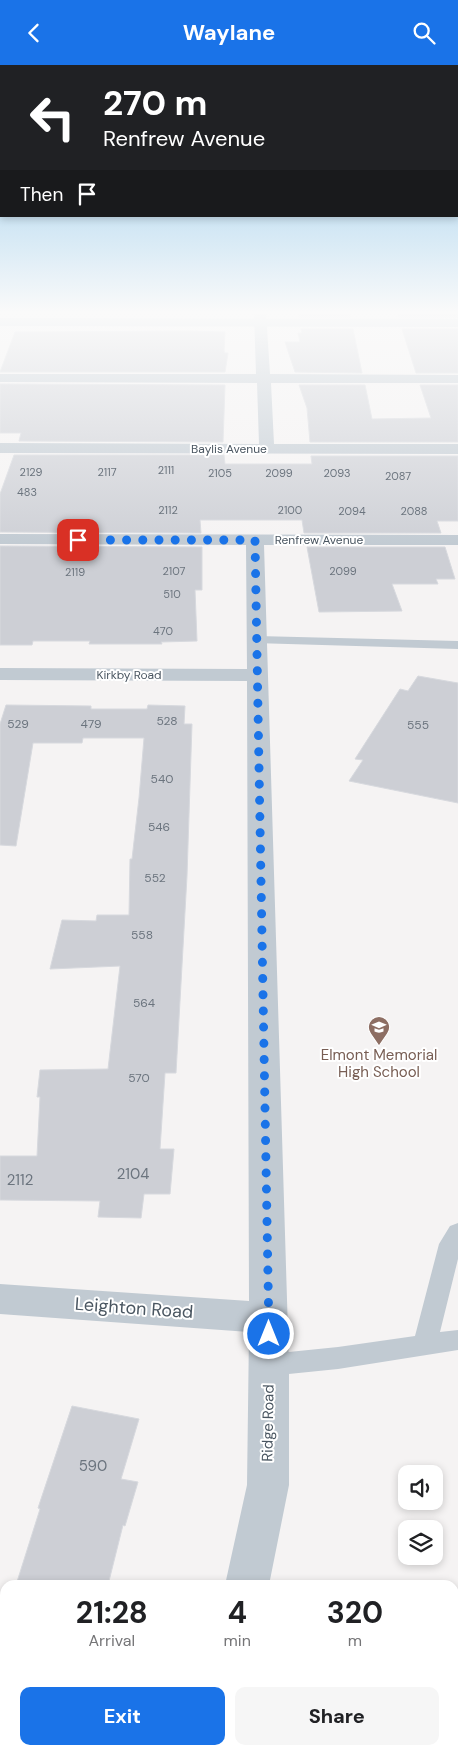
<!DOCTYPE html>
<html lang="en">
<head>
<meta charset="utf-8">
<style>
	:root { --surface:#fff; --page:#f6f6f6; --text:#202124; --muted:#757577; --accent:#1a73e8 }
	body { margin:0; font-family:"DM Sans",sans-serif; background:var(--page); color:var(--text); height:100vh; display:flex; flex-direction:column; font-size:19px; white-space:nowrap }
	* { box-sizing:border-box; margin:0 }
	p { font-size:16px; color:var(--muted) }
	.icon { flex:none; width:28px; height:28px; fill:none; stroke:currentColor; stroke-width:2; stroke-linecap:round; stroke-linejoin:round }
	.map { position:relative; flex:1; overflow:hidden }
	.side { position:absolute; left:0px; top:1515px; width:459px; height:175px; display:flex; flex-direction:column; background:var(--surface); border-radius:15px 15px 0 0; box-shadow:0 2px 8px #0003 }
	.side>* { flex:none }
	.top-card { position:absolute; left:0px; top:0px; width:459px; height:152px; box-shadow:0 2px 8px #0003; background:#202124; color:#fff; overflow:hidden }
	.buttons { position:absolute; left:398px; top:1400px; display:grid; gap:10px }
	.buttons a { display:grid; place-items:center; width:45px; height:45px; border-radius:10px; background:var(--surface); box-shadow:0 2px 8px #0003; font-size:25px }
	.pin { position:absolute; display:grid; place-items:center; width:42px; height:42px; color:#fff; margin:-21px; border-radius:10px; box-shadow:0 2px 8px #0006 }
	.me { position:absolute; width:55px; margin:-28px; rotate:0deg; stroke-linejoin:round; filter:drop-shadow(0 0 4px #0008) }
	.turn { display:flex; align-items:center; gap:18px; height:105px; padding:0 20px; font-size:22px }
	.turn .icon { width:65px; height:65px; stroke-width:2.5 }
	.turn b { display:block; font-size:35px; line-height:42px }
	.then { display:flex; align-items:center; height:48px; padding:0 20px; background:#0003; gap:10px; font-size:19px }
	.eta { display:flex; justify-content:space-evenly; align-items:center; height:85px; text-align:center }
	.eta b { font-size:30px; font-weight:700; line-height:35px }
	.primary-button { display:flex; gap:10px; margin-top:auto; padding:10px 20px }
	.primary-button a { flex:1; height:58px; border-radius:10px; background:var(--accent); color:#fff; font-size:20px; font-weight:700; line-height:58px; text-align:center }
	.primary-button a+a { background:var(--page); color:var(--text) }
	header { display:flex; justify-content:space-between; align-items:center; height:65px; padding:0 20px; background:var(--accent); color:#fff; font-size:22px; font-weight:700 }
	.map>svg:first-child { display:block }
</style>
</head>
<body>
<header><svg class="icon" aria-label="back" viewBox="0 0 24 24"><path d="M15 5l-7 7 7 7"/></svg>Waylane<svg class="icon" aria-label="search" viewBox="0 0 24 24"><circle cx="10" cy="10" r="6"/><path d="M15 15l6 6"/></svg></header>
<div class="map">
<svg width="458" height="1690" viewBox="0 0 458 1690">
	<rect width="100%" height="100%" fill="#f5f3f3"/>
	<g fill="#cdcfd5" stroke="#d7d9de">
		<polygon points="298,248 350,248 351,252 299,252"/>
		<polygon points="397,248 458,248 458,252 398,252"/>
		<polygon points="301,264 353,264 362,308 295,307 285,277 300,277 298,268 302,268"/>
		<polygon points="402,264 458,264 458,308 416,308"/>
		<polygon points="189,266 225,267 224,286 225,288 228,288 225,307 0,307 15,267"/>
		<polygon points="0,319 225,320 223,377 19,376 21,368 0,368"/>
		<polygon points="299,320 365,320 372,354 431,353 420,320 458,320 458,377 310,377 307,343"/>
		<polygon points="14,390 224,390 225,399 312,399 311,391 458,391 458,456 437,456 441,468 304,468 302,455 200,455 201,468 0,467 0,429"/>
		<polygon points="0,481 202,482 202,525 195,525 197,576 161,577 162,579 89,579 90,576 33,576 32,580 0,580"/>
		<polygon points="307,482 445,482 455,514 436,514 438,519 392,519 402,546 319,547"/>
		<polygon points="418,611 458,618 458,738 349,716 363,695 355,694 400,624 408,626"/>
		<polygon points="6,640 91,641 91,644 147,644 148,640 185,641 184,659 192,659 187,811 176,1008 165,1008 160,1084 174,1084 170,1129 144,1129 141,1153 98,1152 100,1136 0,1135 0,1091 37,1091 40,1032 37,1032 40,1005 108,1004 120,901 50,904 62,855 96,856 97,850 129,850 130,794 132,794 139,733 144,673 83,673 82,678 33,678 16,781 0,780 0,659"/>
		<polygon points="72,1341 139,1354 121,1414 138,1417 125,1461 123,1460 108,1520 16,1520 40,1444 38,1443"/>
	</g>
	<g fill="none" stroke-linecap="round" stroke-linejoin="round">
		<g fill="#c1cad2" fill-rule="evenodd">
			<polygon points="257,571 458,576 458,584 252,578 250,575 252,572"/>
			<polygon points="458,1158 458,1194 440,1267 458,1265 458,1285 338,1304 269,1311 260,1308 257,1300 260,1292 269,1289 338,1282 415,1271 439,1179 450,1161"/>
		</g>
		<g fill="#c1cad2" fill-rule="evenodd">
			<polygon points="254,248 266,248 270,309 458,310 458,318 271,318 274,379 458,379 458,389 0,388 0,378 259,379 257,318 0,317 0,309 256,309"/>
			<polygon points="0,469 458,470 458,480 264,480 289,1300 289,1420 269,1520 225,1520 247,1420 249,1267 0,1249 0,1219 249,1236 247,616 0,615 0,603 247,604 246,480 0,479"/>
			<polygon points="188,1685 238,1685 237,1690 187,1690"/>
		</g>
		<polygon fill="#c1cbd6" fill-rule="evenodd" points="0,253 458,254 458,262 0,261"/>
	</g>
	<linearGradient id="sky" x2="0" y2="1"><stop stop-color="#85c3ea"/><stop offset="0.51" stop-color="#fafafa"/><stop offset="1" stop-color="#fafafa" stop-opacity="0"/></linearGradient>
	<rect width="458" height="485" fill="url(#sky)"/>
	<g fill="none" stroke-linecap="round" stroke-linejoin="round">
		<polyline stroke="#1a73e8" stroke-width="9" stroke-dasharray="0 16.2" points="78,475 255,475 269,1269"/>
	</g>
	<defs>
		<g id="school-pin" transform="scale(1.125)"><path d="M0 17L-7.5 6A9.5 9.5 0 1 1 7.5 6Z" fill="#8d6e63" stroke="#fff"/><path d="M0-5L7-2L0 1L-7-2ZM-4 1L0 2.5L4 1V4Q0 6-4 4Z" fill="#fff"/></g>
	</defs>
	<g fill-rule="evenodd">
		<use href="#school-pin" x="379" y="962"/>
	</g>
	<g text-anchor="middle" stroke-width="4" stroke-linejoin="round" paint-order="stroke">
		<g font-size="11" fill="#6b747e">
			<text x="166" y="409">2111</text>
			<text x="31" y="411">2129</text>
			<text x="107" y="411">2117</text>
			<text x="220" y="412">2105</text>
			<text x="279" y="412">2099</text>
			<text x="337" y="412">2093</text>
			<text x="398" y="415">2087</text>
			<text x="27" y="431">483</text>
			<text x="168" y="449">2112</text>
			<text x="290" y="449">2100</text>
			<text x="352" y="450">2094</text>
			<text x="414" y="450">2088</text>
			<text x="174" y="510">2107</text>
			<text x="343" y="510">2099</text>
			<text x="75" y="511">2119</text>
			<text x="172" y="533">510</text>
			<text x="163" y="570">470</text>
		</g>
		<g font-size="12" fill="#4a5661" stroke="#fff">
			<text x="229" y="388">Baylis Avenue</text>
			<text x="319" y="479">Renfrew Avenue</text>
			<text x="129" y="614">Kirkby Road</text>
		</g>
		<g font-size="12" fill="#6b747e">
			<text x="167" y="660">528</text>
			<text x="18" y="663">529</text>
			<text x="91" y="663">479</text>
			<text x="418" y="664">555</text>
			<text x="162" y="718">540</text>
			<text x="159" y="766">546</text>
			<text x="155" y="817">552</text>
			<text x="142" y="874">558</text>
			<text x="144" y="942">564</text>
			<text x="139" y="1017">570</text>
		</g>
		<g font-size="15" fill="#785e54" stroke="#fff">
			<text x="379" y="995">Elmont Memorial<tspan x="379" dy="17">High School</tspan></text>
		</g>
		<g font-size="15" fill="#6b747e">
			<text x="133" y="1114">2104</text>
			<text x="20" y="1120">2112</text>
			<text x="93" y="1406">590</text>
		</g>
		<g font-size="15" fill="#4a5661" stroke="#fff">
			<text transform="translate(268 1358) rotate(-89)" y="5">Ridge Road</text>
		</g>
		<g font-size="18" fill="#4a5661" stroke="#fff">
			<text transform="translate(134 1243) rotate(4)" y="6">Leighton Road</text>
		</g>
	</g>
</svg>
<div class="buttons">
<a><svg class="icon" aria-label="sound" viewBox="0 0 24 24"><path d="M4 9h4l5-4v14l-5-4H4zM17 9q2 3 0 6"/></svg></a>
<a><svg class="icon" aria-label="layers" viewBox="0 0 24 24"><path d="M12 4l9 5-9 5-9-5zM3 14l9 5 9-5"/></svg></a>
</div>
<div class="pin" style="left:78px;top:475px;background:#d93025"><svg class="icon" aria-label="arrive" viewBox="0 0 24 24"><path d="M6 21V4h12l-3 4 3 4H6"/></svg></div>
<svg class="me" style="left:269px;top:1269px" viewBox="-20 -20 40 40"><circle r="17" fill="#1a73e8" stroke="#fff" stroke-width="3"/><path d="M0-11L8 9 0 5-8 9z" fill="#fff"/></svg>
<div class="top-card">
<div class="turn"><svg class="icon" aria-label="left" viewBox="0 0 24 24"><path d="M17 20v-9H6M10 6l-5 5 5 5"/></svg><div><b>270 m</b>Renfrew Avenue</div></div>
<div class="then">Then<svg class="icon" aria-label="arrive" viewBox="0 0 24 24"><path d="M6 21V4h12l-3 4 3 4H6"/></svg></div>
</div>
<section class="side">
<div class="eta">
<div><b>21:28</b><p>Arrival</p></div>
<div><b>4</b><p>min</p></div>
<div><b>320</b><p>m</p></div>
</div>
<div class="primary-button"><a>Exit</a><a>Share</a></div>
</section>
</div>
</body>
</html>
